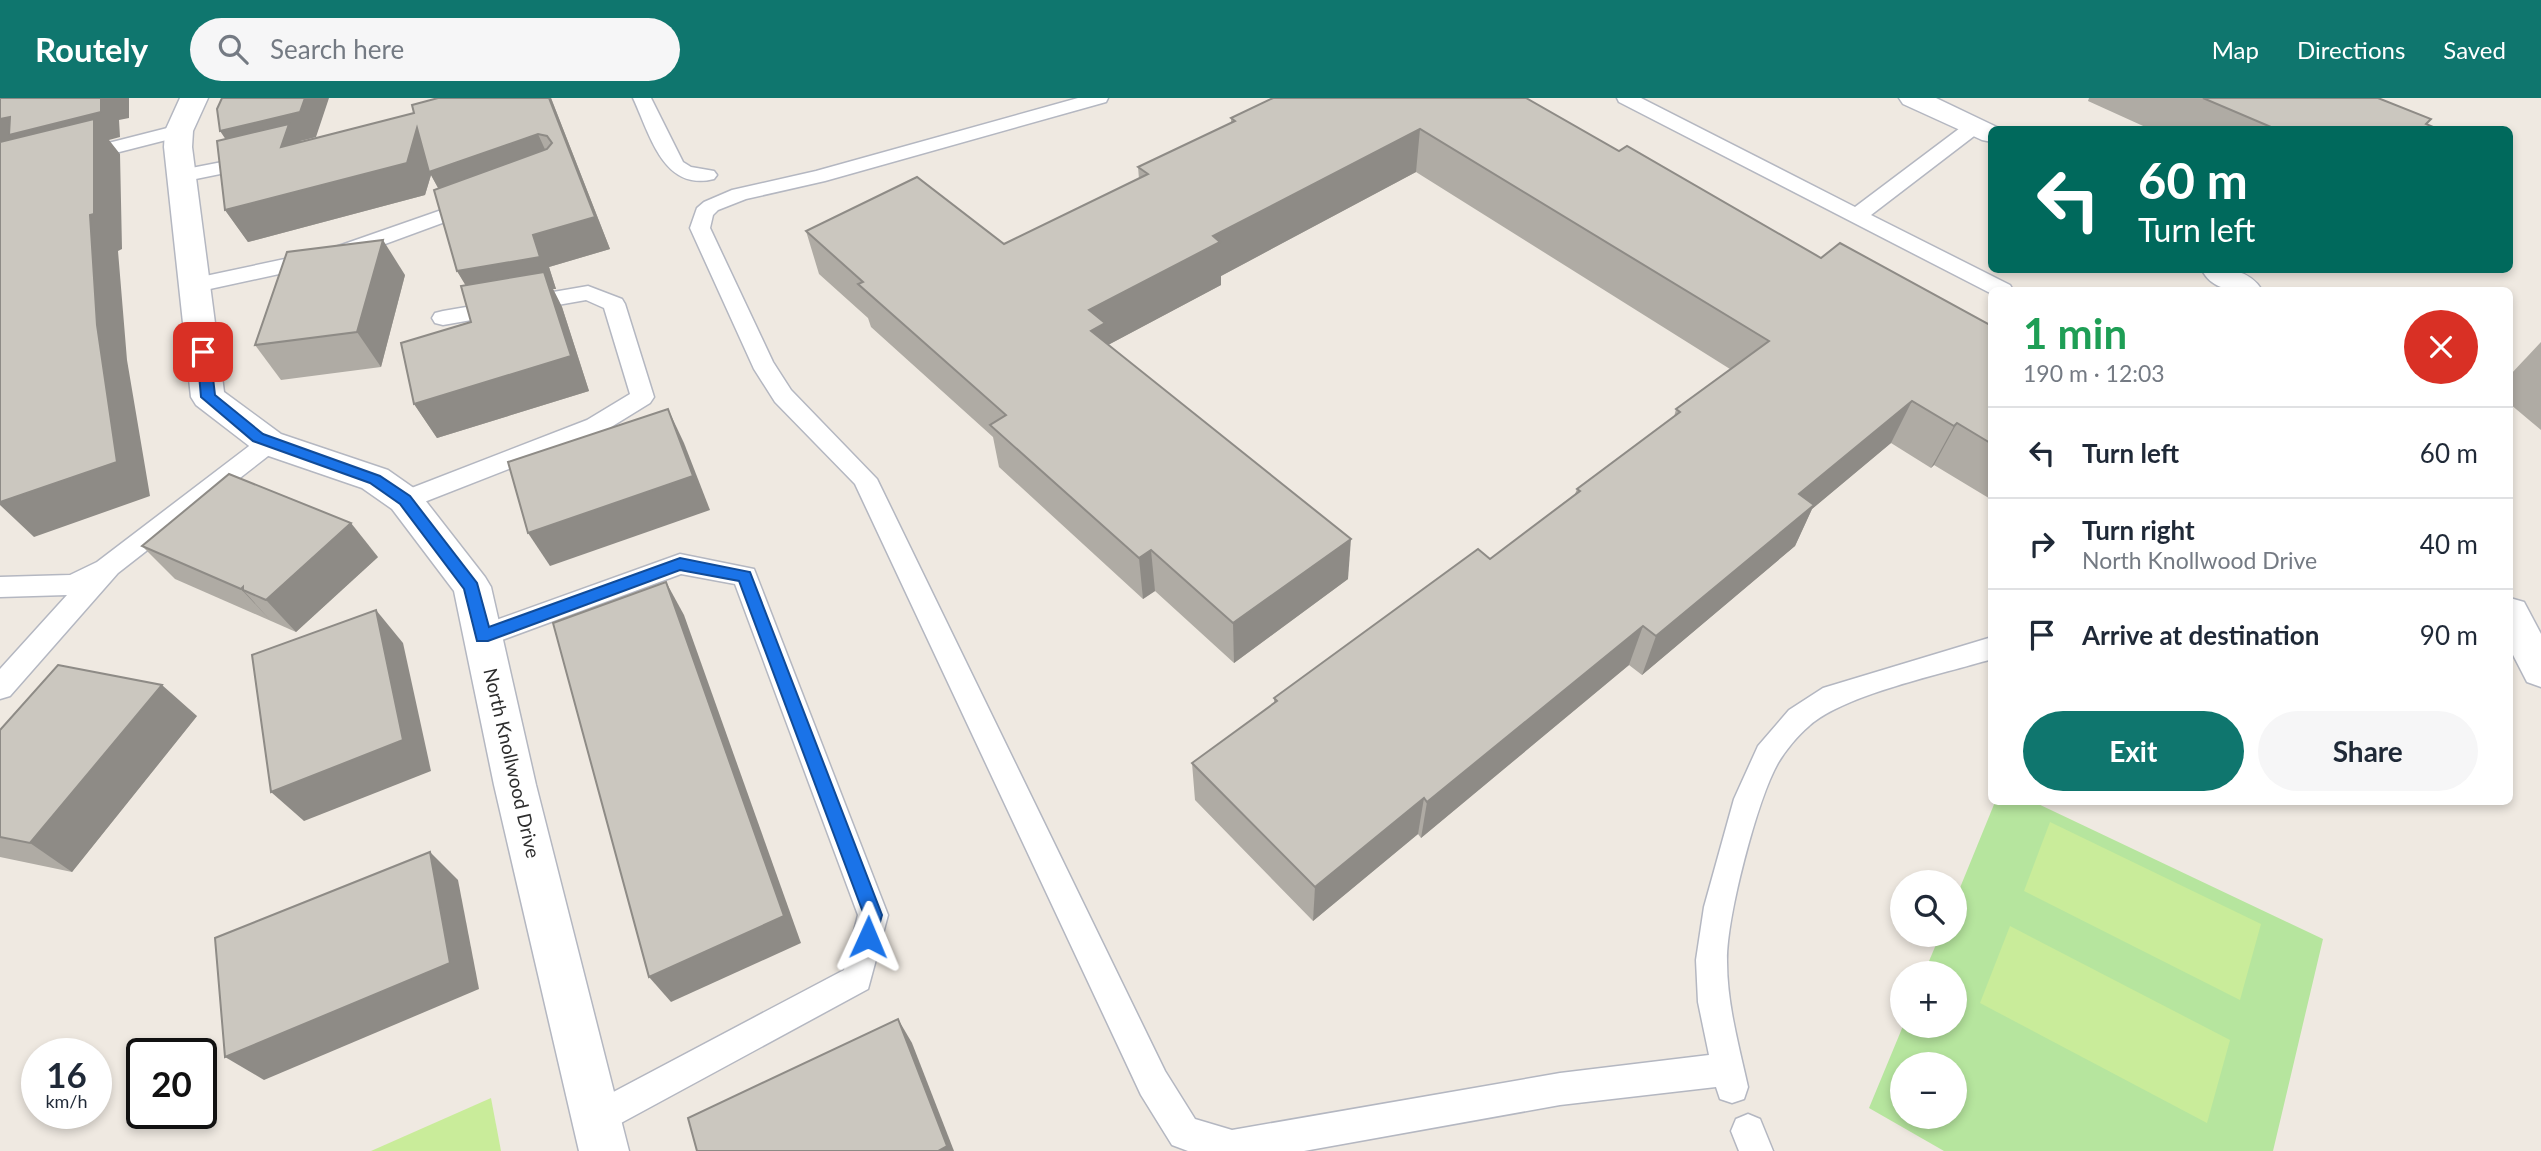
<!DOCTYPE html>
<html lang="en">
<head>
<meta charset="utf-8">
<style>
	:root { --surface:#fff; --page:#f6f6f7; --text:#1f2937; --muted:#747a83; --line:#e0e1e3; --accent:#0f766e }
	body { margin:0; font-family:Lato,sans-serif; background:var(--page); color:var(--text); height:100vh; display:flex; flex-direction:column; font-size:26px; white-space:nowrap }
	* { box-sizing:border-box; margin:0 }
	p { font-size:23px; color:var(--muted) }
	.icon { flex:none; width:38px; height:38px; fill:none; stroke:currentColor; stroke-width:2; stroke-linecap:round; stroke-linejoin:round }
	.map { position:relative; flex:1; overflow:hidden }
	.sheet { position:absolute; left:1988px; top:189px; width:525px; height:518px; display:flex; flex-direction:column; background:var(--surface); border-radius:10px; box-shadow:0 4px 10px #0003 }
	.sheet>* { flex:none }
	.hud { position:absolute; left:1988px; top:28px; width:525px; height:147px; border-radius:10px; box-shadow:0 4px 10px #0003; background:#00695c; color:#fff; overflow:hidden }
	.buttons { position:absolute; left:1890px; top:772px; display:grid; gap:14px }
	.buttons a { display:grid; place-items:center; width:77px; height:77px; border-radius:50%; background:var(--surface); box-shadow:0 4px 10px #0003; font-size:35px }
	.speed { position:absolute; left:21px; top:940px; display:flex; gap:14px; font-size:35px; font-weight:700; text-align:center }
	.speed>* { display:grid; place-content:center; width:91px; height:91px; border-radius:50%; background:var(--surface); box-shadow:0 4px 10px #0003; line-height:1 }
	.speed small { font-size:18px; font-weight:400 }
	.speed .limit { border:4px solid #111; border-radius:10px; background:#fff; color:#111 }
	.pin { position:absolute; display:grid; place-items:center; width:60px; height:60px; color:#fff; margin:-30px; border-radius:14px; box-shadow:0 4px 10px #0006 }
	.me { position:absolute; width:77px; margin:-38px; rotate:1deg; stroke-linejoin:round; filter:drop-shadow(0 0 5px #0008) }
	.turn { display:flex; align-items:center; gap:24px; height:147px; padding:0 35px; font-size:32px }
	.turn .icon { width:91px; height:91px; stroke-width:2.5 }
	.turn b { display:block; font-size:49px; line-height:60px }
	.round { display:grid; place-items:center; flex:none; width:74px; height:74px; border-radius:37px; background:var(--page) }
	.headline { display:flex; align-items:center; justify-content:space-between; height:119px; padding:0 35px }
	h1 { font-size:42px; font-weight:700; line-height:52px; color:#1e9e55 }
	.cta { display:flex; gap:14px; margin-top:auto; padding:14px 35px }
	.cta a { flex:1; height:80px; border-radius:42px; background:var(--accent); color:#fff; font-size:28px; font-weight:700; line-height:80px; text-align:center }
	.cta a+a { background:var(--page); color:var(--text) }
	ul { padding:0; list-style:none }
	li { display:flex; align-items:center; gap:21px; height:91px; padding:0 35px; border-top:2px solid var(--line) }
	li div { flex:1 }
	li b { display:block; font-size:26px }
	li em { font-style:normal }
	header { display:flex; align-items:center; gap:42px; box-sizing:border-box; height:98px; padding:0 35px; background:var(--accent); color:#fff }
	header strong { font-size:33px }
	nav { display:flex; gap:38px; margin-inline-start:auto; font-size:24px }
	.search { width:490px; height:63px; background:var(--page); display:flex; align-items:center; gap:18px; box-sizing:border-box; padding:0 24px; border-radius:38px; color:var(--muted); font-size:26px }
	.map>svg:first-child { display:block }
</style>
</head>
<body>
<header>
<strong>Routely</strong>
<div class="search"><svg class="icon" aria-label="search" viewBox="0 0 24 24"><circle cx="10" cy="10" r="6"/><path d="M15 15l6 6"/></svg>Search here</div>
<nav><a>Map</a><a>Directions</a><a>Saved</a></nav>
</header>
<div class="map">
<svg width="2541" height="1053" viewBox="0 0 2541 1053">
	<rect width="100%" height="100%" fill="#efe9e1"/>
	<path fill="#b6e59e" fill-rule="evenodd" d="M1995,704H2034L2323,841L2273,1053H1944L1869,1010L1903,928H1955V875H1924L1940,837L1955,836V802ZM1902,966H1955V1018H1902Z"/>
	<g fill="#c9ec9a">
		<polygon points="2050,724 2261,826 2240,902 2024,793"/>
		<polygon points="2010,828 2230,942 2207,1025 1980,905"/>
		<polygon points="491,1000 501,1053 371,1053"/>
	</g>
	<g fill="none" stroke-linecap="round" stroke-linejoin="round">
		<g stroke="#b4b7c1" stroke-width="3">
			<g id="lane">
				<path d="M633,0H651L683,64L691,69L714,73L717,77L714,81C663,94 650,36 633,0Z"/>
				<path d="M1078,0H1108L1106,4L825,83L746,101L718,112L713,117L710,130L773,264L791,292L877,381L1165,973L1195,1021L1232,1032L1560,975L1709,957L1698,904L1696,862L1704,809L1734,701L1758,648L1789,612L1823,590L1992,539V561C1943,576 1845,596 1809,628C1798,637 1785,653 1778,665C1757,702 1726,821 1727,864C1727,906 1739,948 1748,989L1744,1001L1732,1005L1720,1001L1716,989L1560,1007L1304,1053H1188L1172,1047L1141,997L855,386L775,304L754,271L690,130L697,110L704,104L732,92L816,73Z"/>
				<polygon points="1617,0 1641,0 1855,109 1968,24 1982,24 1985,28 1982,32 1871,117 2010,187 2013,192 1992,192 1992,196 1619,4"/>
				<polygon points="179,27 189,33 186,37 80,64 70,58 73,54"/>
				<polygon points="253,58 260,60 263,64 260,68 181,84 174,82 171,78 174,74 181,72"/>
				<polygon points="476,100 483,102 486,106 483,110 339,163 196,194 188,192 185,187 188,182 196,180 327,152"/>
				<polygon points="588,188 622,201 625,206 654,299 650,305 603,334 414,408 405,411 396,408 393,402 396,396 587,322 630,296 604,210 586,202 443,227 435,225 432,220 435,215 443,213"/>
				<polygon points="269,336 277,339 281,345 277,351 118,475 10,598 0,601 0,571 67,497 0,499 0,479 70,477 97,464 261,339"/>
				<polygon points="680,456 754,471 888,817 868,891 597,1038 585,1033 580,1021 585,1009 844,872 858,817 735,486 681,476 483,549 474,546 470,538 474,530"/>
				<polygon points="1748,1016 1760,1021 1773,1053 1739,1053 1731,1033 1736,1021"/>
			</g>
		</g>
		<g stroke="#b4b7c1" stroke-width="3">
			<g id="street">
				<polygon points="180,0 208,0 193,33 192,49 224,294 281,336 388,372 418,393 485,479 491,489 536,687 629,1053 579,1053 494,687 454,493 392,411 362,390 257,354 196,307 191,299 164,49 165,33"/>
				<polygon points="1899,0 1936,0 2003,32 1992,32 1992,44 1982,42 1903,6"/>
				<path d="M2202,172C2226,172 2247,169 2262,192C2239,194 2213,194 2202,172Z"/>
				<polygon points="2510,500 2524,504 2541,536 2541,589 2527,584 2510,551"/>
			</g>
		</g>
		<use href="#lane" fill="#fff" fill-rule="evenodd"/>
		<use href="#street" fill="#fff" fill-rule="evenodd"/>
	</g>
	<g fill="#afaba4">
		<polygon points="438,0 551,0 610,151 549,169 556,191 553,191 562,209 589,293 437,340 414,306 471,224 466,187 457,173 438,90 431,77 425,97 248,144 225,112 217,43 316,39 300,43 300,44 414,15"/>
		<polygon points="1273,0 1619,53 1821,160 1992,228 1992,402 1934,367 1931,370 1891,345 1812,411 1795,448 1642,577 1629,567 1421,740 1418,736 1313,823 1195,702 1192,665 1274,606 1274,600 1490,461 1575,396 1577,391 1674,319 1676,311 1730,271 1416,74 1221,178 1221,187 1108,247 1348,481 1234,565 1155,493 1143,501 999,369 993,339 871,229 868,220 819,176 806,133 1004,146 1139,81 1138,69 1231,25 1231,20"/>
		<polygon points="2089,0 2378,0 2427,26 2440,32 2152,32 2088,3"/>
		<polygon points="405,177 381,269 281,282 255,247"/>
		<polygon points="2541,244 2541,332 2510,306 2510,277"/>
		<polygon points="142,448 378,459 296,534 175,481"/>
		<polygon points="197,618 72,774 0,759 0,632"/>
	</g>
	<g fill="#8e8b86">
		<polygon points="101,0 129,0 129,20 119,22 120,39 109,42 120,56 122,151 118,153 127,262 150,398 34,439 0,407 0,21"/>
		<polygon points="305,0 329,0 316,39 300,43 309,58 237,58 220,33"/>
		<polygon points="549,0 551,0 610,151 549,169 556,191 553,191 562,209 589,293 437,340 414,306 571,258 476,205 457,173 533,137 595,119"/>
		<polygon points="417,30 538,36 553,69 447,106 431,77 425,97 248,144 225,112"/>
		<polygon points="1420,31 1416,74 1221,178 1221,187 1108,247 1097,276 1089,212 1213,138"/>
		<polygon points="383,142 405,177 381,269 357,234"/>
		<polygon points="1912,303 1891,345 1812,411 1795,448 1642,577 1656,538 1799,396"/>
		<polygon points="668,311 684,345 710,412 550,468 528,435"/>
		<polygon points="1957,325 1934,367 1931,370 1954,328"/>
		<polygon points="351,425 378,459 296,534 266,502"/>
		<polygon points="1351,441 1348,481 1234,565 1233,525"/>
		<polygon points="1151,452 1155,493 1143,501 1139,460"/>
		<polygon points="666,484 684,517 801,845 671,904 649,879"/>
		<polygon points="243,489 243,492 272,524 241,491"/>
		<polygon points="376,512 403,545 431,673 304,723 271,694"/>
		<polygon points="1643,528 1629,567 1421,740 1427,704"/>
		<polygon points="162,587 197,618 72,774 30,745"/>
		<polygon points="1424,700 1418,736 1313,823 1315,789"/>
		<polygon points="430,754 458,782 479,891 264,982 225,959"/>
		<polygon points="898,921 912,945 954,1053 938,1053"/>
	</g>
	<g fill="#cbc7bf" stroke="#8e8b86" stroke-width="2">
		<polygon points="0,0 101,0 101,14 9,37 10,19 0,21"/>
		<polygon points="222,0 305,0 300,14 220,33 217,11"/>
		<polygon points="438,0 549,0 595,119 533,137 540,159 457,173 434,92 547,51 552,45 547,38 538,36 429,74 417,30 407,65 225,112 217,43 289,26 281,49 414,15 412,7"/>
		<polygon points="1273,0 1526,0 1619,53 1627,48 1821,160 1840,145 1992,228 1992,346 1957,325 1954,328 1912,303 1799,396 1814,407 1656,538 1643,528 1427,704 1424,700 1315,789 1192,665 1277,603 1274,600 1478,451 1490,461 1580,393 1577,391 1680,314 1676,311 1769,243 1420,31 1213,138 1220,144 1089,212 1105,225 1091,233 1351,441 1233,525 1151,452 1139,460 990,327 1006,317 858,186 863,184 806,133 917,79 1004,146 1148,76 1138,69 1235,23 1231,20"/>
		<polygon points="2203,0 2378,0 2431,21 2426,26 2440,32 2278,32"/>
		<polygon points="94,21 94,116 90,117 97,227 117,364 0,404 0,44"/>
		<polygon points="383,142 357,234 255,247 287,154"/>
		<polygon points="544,174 571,258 414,306 401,245 471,224 461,188"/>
		<polygon points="668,311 693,378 528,435 508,364"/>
		<polygon points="229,376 351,425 266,502 243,492 243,489 241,491 142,448"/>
		<polygon points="666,484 784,818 649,879 553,525"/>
		<polygon points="376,512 403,642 271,694 252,557"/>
		<polygon points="58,567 162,587 30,745 0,739 0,632"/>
		<polygon points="430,754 450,865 225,959 215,840"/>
		<polygon points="898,921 947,1048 938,1053 697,1053 688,1020"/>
	</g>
	<polygon fill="#1a73e8" stroke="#114b97" stroke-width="2" points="203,249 210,254 215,297 263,336 380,378 410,398 477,485 489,529 680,460 750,474 882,817 874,845 868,847 861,845 859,839 864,817 739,483 680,472 488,543 477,543 464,491 400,406 370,385 253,343 201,299 197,254"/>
	<g text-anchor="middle" stroke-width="5" stroke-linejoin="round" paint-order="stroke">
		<g font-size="19" fill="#2e2e2e" stroke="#fff">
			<text transform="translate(512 665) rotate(77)" y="7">North Knollwood Drive</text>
		</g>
	</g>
</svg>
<div class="buttons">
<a><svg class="icon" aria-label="search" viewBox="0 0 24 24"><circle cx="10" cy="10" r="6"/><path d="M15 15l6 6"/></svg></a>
<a>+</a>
<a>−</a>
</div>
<div class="speed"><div>16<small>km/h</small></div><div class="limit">20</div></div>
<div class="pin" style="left:203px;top:254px;background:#d93025"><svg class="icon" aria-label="arrive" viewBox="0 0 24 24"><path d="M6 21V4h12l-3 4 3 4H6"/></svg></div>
<svg class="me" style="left:868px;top:839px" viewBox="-20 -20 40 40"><path d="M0-17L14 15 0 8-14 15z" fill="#1a73e8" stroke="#fff" stroke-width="4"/></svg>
<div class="hud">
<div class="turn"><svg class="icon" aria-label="left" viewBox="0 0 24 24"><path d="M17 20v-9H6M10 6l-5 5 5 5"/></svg><div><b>60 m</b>Turn left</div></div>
</div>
<section class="sheet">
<div class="headline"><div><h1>1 min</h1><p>190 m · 12:03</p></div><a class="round" style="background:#d93025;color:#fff"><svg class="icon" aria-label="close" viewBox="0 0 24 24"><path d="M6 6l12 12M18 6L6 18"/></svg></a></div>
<ul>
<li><svg class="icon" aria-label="left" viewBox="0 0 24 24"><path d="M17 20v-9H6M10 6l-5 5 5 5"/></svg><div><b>Turn left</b></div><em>60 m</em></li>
<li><svg class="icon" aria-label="right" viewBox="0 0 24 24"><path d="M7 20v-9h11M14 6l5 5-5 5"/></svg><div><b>Turn right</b><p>North Knollwood Drive</p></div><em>40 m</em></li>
<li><svg class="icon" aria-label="arrive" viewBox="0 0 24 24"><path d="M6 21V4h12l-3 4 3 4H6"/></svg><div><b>Arrive at destination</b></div><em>90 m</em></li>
</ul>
<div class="cta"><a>Exit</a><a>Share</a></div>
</section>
</div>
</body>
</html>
